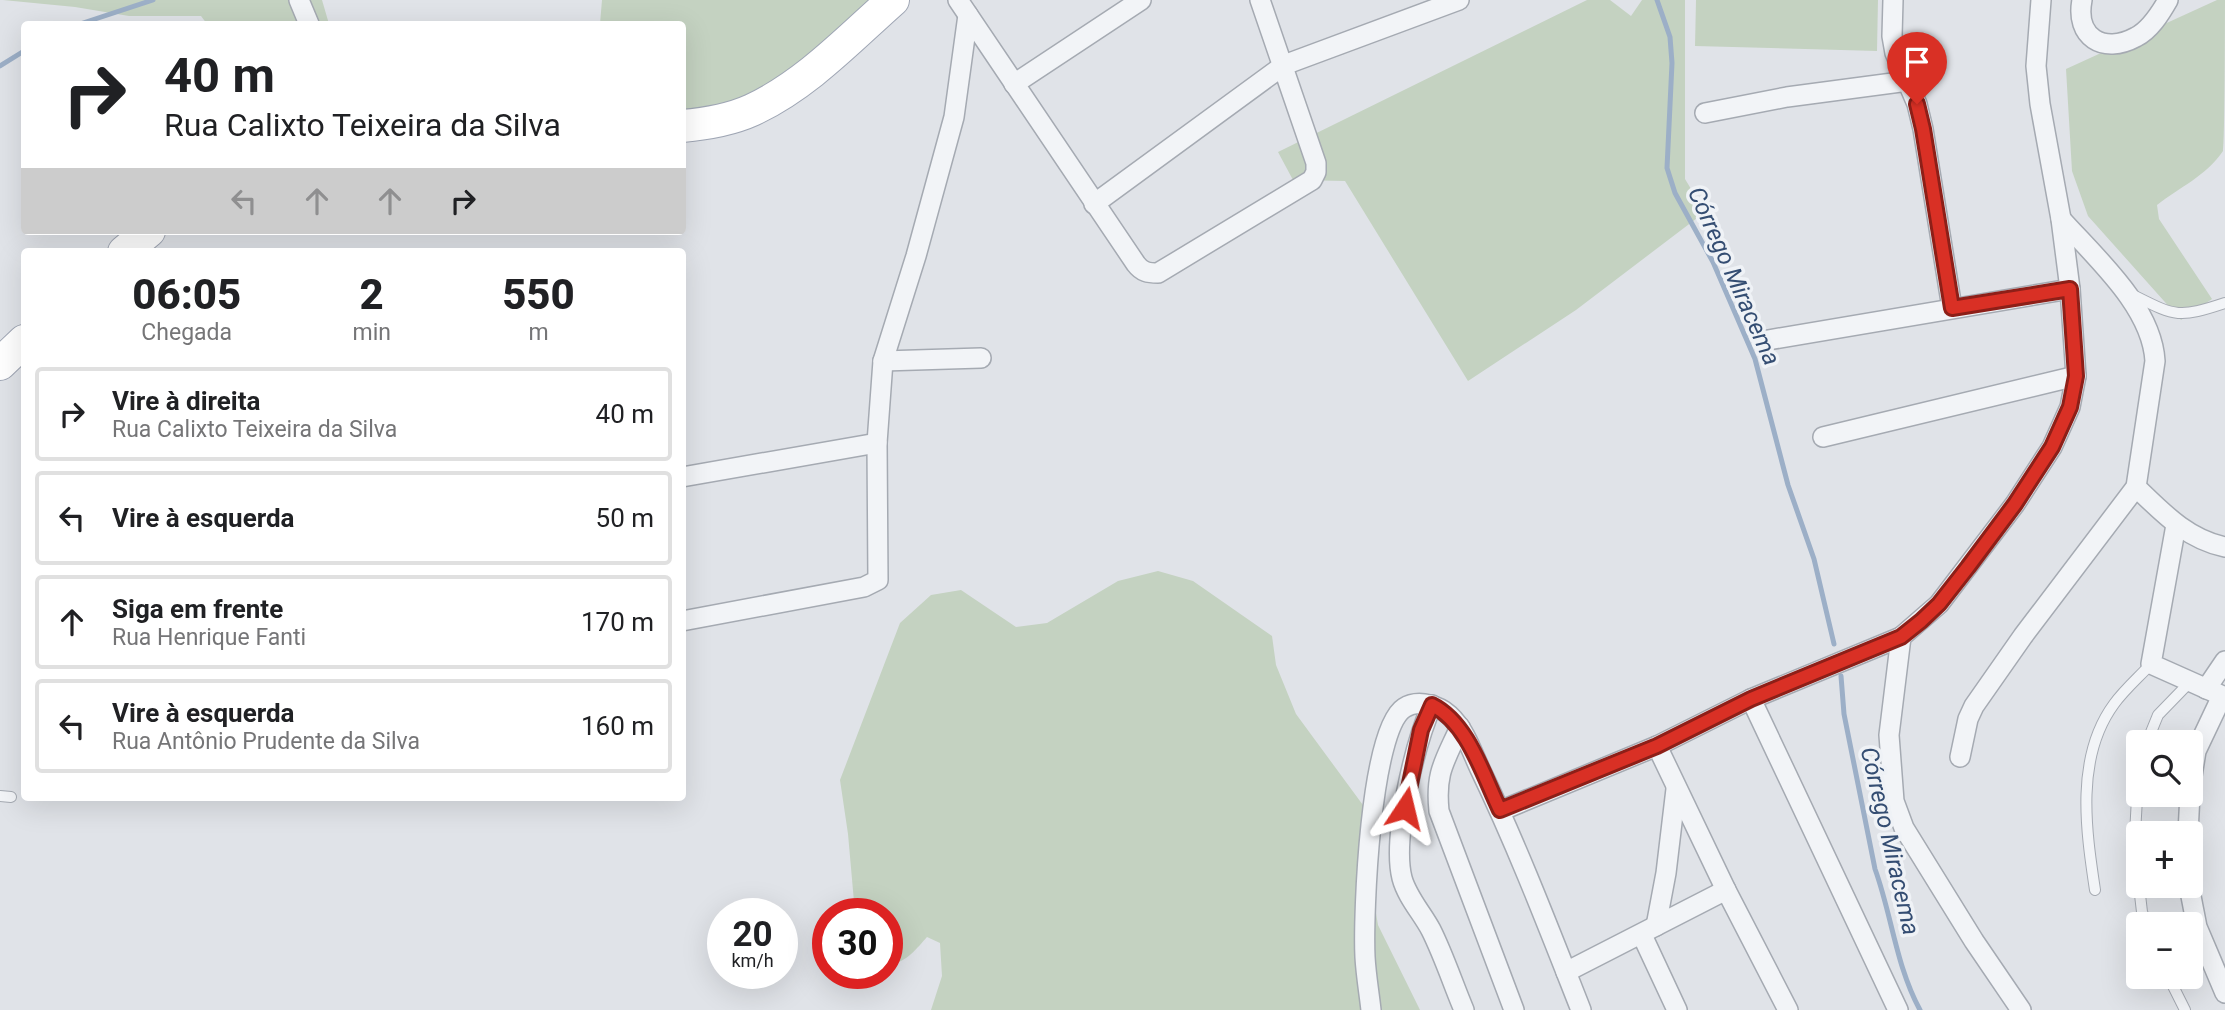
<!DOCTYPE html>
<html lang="pt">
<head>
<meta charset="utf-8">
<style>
	:root { --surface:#fff; --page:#f6f6f6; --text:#202124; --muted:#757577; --line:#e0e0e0 }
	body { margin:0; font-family:Roboto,sans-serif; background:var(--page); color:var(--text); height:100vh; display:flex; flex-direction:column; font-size:26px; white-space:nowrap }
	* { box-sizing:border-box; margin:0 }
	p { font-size:23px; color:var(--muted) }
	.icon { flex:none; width:38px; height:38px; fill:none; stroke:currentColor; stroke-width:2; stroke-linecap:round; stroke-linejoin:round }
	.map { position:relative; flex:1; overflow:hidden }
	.sheet { position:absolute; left:21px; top:248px; width:665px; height:553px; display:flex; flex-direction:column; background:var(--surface); border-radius:7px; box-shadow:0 7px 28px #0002 }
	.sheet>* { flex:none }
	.top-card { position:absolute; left:21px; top:21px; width:665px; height:214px; border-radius:7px; box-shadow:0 7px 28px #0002; background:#fff; color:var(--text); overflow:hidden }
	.tools { position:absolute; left:2126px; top:730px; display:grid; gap:14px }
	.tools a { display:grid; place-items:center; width:77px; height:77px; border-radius:7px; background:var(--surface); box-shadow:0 7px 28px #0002; font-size:35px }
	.speed { position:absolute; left:707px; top:898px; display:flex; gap:14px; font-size:35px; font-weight:700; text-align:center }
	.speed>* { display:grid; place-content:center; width:91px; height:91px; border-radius:50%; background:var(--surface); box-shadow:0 7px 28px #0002; line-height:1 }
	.speed small { font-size:18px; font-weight:400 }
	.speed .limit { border:10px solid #d22; background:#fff; color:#111 }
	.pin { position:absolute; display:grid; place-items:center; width:60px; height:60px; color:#fff; margin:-72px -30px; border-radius:50% 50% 50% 0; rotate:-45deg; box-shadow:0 0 7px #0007 }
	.pin .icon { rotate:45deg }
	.me { position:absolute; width:77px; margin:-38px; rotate:10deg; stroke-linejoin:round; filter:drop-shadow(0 0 5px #0008) }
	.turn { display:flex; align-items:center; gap:24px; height:147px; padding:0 28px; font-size:32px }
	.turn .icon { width:91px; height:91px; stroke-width:2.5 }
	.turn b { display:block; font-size:49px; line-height:60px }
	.lanes { display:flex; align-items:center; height:66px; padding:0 28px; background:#0003; justify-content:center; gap:35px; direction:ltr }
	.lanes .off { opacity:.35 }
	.eta { display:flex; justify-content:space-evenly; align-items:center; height:119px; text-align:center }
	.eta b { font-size:42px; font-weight:800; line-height:49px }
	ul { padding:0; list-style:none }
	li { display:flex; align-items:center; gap:21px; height:94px; margin:0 14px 10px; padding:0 14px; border:4px solid var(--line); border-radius:7px }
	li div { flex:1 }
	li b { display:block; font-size:26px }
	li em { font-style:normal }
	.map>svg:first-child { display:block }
</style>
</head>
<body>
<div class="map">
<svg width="2225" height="1010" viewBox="0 0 2225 1010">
	<rect width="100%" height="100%" fill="#e0e3e8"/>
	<g fill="#c4d2c1">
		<polygon points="3,0 322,0 329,24 207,24 201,16 129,16 75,7"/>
		<polygon points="602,0 881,0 780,93 683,123 682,24 600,24"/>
		<polygon points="1587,0 1610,0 1631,16 1642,0 1685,0 1685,179 1705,212 1576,310 1468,381 1345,181 1293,180 1278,152"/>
		<polygon points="1696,0 1878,0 1877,51 1695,46"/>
		<path d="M2217,0H2225C2225,20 2225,142 2223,151C2206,176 2180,187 2157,205L2159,219L2212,299L2181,320L2088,216L2072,171L2066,69Z"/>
		<path d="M1158,571L1193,581L1272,636L1276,665L1296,714L1371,816L1366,854L1378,925L1420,1010H931L942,976L940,943L927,937C917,948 904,966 887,963V914L855,913L848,834L840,780L900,623L931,595L961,590L1016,627L1047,623L1118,581Z"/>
	</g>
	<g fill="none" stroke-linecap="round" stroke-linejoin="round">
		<g stroke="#9cafc7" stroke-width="5">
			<polyline points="1657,0 1670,37 1672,63 1667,168 1675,193 1713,262 1755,359 1788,485 1814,559 1834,644"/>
			<polyline points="80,24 153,0"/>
			<polyline points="0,66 24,51"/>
			<path d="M1841,676L1844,714L1875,869C1892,916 1896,966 1920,1010"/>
		</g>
		<g stroke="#a5aab2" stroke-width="12">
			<g id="lane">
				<path d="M2131,294C2175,316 2177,319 2225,303"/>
				<polyline points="2147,742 2158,715 2190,682"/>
				<polyline points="2138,780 2135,834 2138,885"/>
				<polyline points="0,796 11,797"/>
				<polyline points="2139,886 2142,912 2147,924"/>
				<path d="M2095,890C2086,830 2075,757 2114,704C2124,690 2139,677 2151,664"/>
				<polyline points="2168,976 2185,1010"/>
			</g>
		</g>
		<g stroke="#a5aab2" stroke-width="22">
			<g id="street">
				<polyline points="299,0 309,24"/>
				<path d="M958,0L1136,264C1142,272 1148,273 1158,273L1312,180L1316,172V163L1260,0"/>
				<polyline points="1893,0 1892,36 1895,53 1917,104 1923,129 1952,308"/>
				<path d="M2082,0C2075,37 2103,55 2136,37C2150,30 2160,14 2168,0"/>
				<polyline points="1014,84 1141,0"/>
				<polyline points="1705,113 1787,97 1908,81"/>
				<polyline points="1094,204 1284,65 1459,0"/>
				<polyline points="1768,340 2070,289"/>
				<polyline points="883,361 981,358"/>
				<polyline points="1823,437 2076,376"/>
				<polyline points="682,477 877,443"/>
				<path d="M2136,487C2163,513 2187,539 2225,547"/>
				<polyline points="2176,525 2151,664 2225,697"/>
				<polyline points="682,621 864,587 878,580 877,443 883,361 916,256 954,117 968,15"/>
				<polyline points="2206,689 2225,661"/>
				<polyline points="1751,699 1898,1010"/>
				<path d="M1432,705C1415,743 1392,838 1402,878C1407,897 1422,913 1431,930C1444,956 1453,984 1464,1010"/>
				<path d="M1460,727C1445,761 1435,772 1439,811L1514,1010"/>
				<polyline points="1657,746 1726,890 1788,1010"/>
				<path d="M1960,757L1968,719L1974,706L2023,636L2136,487L2155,361C2152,307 2096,258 2061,219"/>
				<polyline points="2191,782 2196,751 2222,696"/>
				<polyline points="1500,811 1657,746 1751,699 1901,637"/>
				<polyline points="2188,833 2190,794"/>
				<polyline points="2189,886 2197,927 2225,993"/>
				<polyline points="1656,926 1666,873 1676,789"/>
				<polyline points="1642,935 1677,1010"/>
				<polyline points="1566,972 1726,890"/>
				<path d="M1371,1010C1369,992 1366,975 1365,957C1363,915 1370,730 1404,708C1416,700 1433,704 1444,711C1463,724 1471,750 1480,769C1518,848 1549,929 1581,1010"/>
				<polyline points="2021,1010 1974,941 1904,828 1894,801 1889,735 1901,637 1939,604 2015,504 2052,447 2070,407 2076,376 2070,289 2061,219 2040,104 2036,66 2041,0"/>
			</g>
		</g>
		<g stroke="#9fa6b4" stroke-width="34">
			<g id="primary">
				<path d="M682,126C705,124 730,120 752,110C806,85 849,39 893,0"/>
				<polyline points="124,252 149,231"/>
				<polyline points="0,364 24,341"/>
			</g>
		</g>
		<use href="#lane" stroke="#f2f4f7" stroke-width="10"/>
		<use href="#street" stroke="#f2f4f7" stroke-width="19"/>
		<use href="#primary" stroke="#fff" stroke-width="32"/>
	</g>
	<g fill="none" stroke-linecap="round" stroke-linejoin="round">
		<g stroke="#8d1f18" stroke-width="18">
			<path id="route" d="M1405,808L1421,730L1432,705C1468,723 1483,775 1500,810L1657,746L1751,699L1901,637L1921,621L1939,604L1968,567L2015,504L2052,447L2070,407L2076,376L2070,289L1952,308L1923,129L1917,104"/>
		</g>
		<use href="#route" stroke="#d93025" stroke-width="12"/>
	</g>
	<g text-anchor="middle" stroke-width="7" stroke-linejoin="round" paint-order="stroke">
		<g font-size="24" font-style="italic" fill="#344d72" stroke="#eff2f6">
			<text transform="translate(1734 276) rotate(66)" y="8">Córrego Miracema</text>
			<text transform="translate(1890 841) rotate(77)" y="8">Córrego Miracema</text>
		</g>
	</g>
</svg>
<div class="tools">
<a><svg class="icon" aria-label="search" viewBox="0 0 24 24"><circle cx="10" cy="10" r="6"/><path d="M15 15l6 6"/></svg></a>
<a>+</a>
<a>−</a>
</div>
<div class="speed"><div>20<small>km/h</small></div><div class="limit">30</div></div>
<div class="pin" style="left:1917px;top:104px;background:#d93025"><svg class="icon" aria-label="arrive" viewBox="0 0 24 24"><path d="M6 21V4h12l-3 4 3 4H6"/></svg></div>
<svg class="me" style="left:1405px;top:808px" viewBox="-20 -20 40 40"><path d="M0-17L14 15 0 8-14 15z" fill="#d93025" stroke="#fff" stroke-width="4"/></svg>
<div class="top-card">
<div class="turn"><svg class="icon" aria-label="right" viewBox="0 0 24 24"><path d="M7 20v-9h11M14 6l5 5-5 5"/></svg><div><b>40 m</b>Rua Calixto Teixeira da Silva</div></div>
<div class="lanes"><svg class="icon off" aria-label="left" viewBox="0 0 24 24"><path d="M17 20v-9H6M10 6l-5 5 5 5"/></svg><svg class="icon off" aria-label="ahead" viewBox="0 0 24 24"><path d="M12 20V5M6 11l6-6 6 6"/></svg><svg class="icon off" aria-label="ahead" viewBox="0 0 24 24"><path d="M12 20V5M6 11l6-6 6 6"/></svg><svg class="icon" aria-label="right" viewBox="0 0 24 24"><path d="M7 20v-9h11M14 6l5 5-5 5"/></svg></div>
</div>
<section class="sheet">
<div class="eta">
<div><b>06:05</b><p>Chegada</p></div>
<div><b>2</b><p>min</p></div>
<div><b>550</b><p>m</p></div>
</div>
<ul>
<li><svg class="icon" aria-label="right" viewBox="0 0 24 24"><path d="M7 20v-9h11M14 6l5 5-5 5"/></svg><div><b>Vire à direita</b><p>Rua Calixto Teixeira da Silva</p></div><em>40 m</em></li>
<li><svg class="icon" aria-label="left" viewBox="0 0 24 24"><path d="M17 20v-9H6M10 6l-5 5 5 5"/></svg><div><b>Vire à esquerda</b></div><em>50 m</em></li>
<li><svg class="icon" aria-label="ahead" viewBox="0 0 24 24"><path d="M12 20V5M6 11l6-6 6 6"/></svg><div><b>Siga em frente</b><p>Rua Henrique Fanti</p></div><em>170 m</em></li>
<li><svg class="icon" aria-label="left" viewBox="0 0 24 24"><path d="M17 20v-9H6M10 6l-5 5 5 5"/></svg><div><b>Vire à esquerda</b><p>Rua Antônio Prudente da Silva</p></div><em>160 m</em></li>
</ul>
</section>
</div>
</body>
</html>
